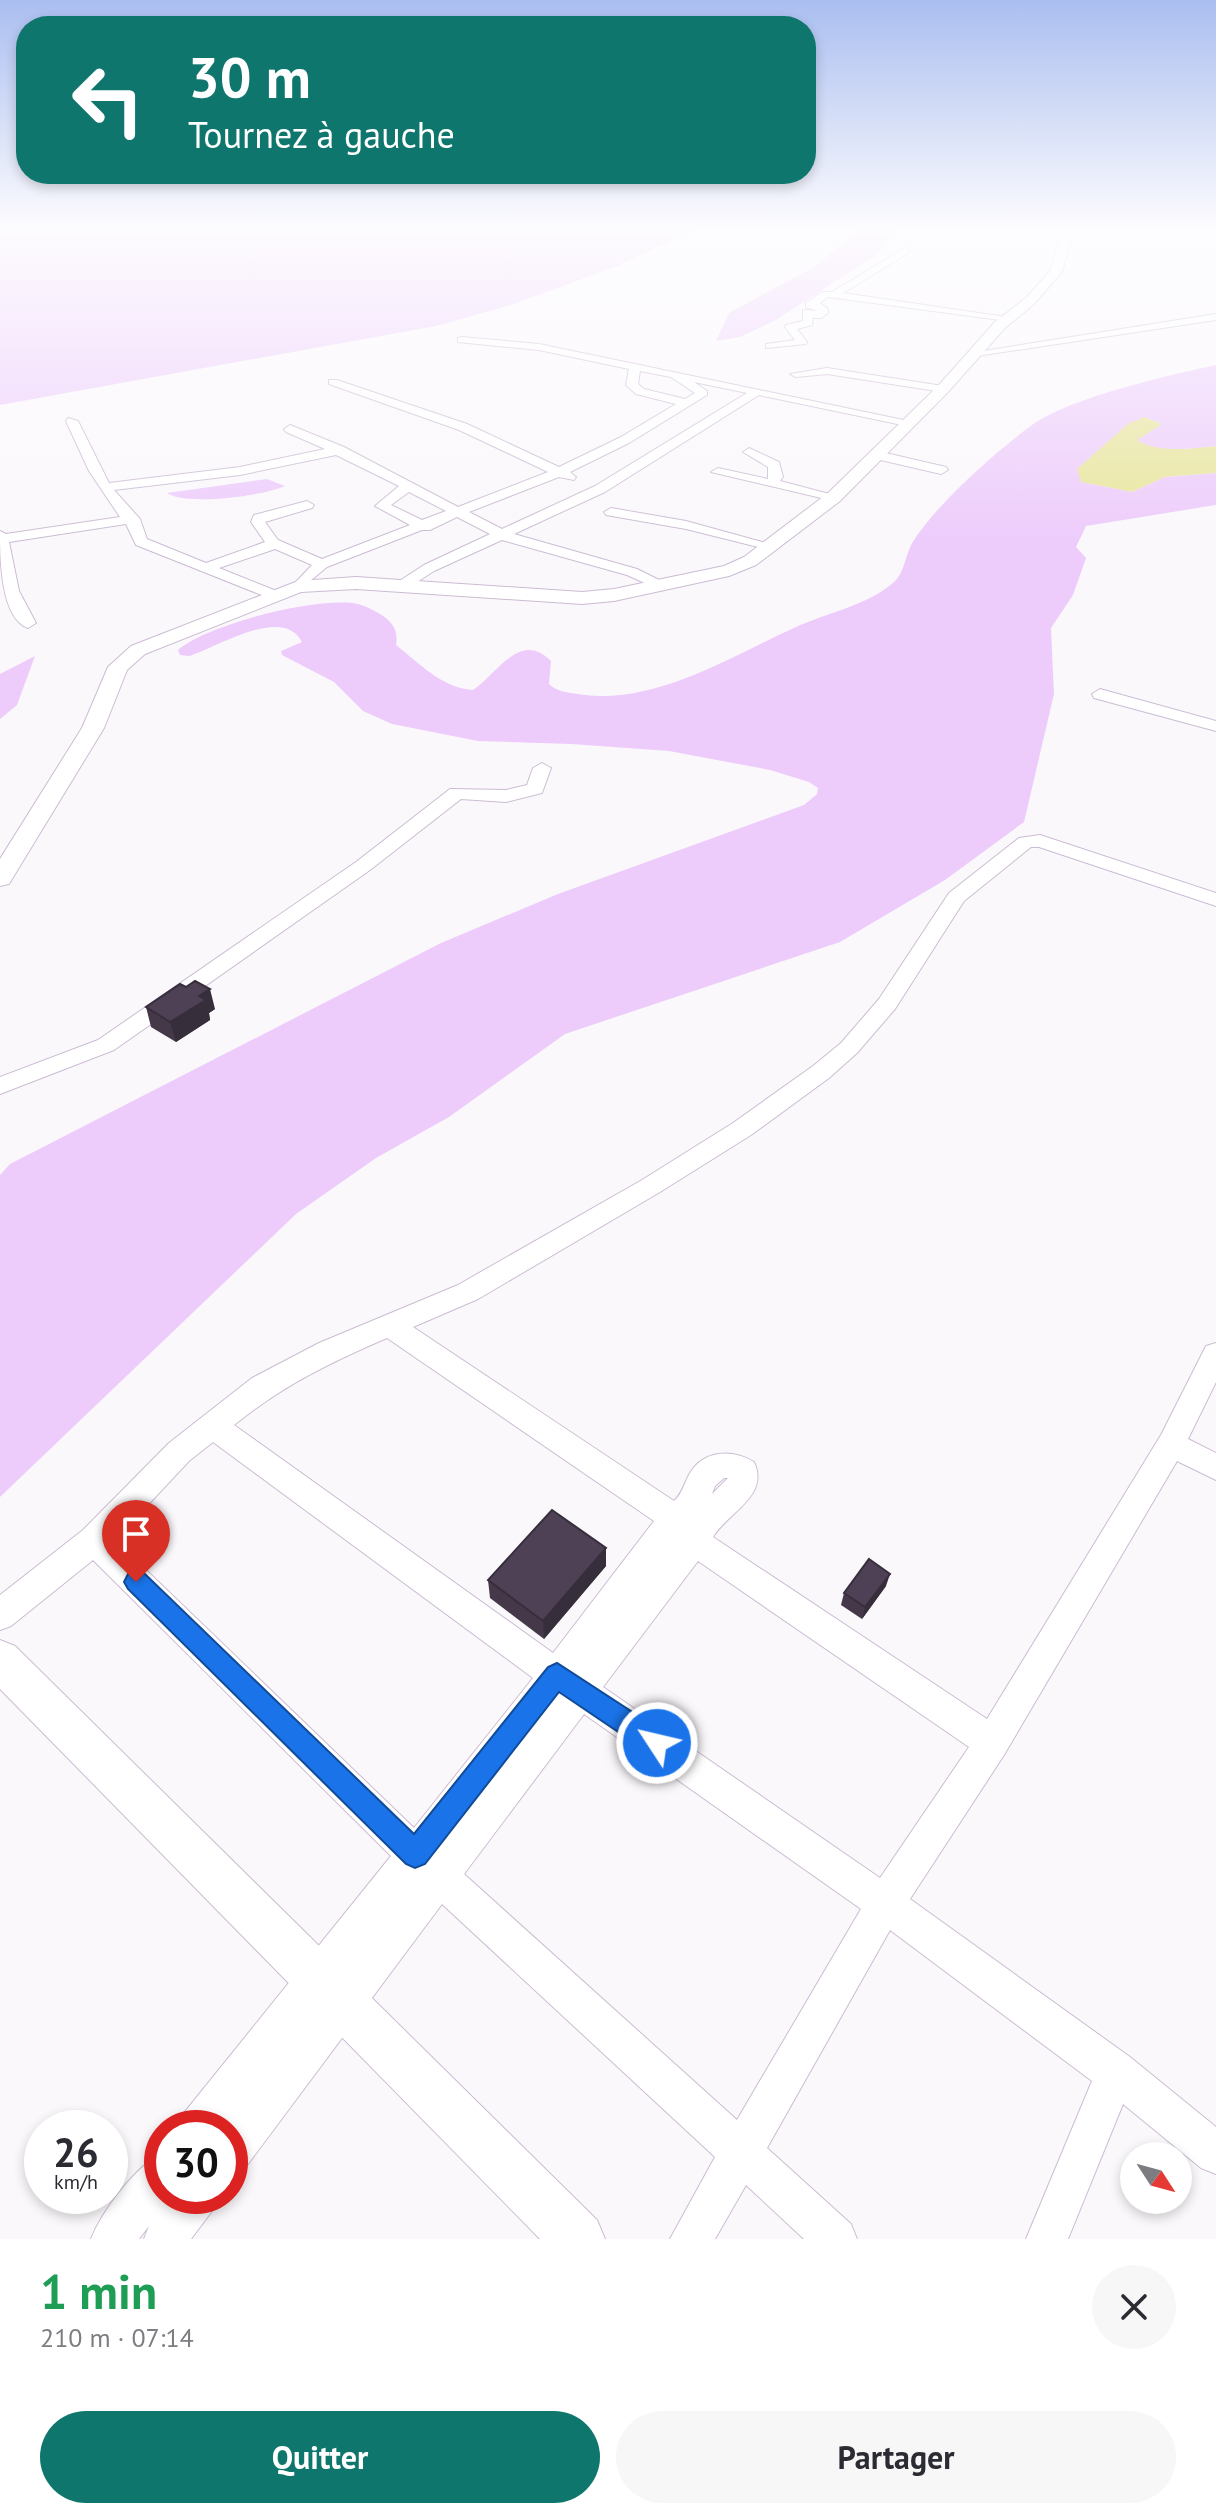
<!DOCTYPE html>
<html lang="fr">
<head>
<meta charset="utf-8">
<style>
	:root { --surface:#fff; --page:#f7f7f7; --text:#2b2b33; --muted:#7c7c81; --accent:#0f766e }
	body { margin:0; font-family:"PT Sans",sans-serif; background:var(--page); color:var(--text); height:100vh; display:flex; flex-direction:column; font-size:30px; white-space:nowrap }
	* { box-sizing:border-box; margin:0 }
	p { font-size:26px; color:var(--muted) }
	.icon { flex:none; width:44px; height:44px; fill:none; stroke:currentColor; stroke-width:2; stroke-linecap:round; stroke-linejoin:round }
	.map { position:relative; height:2239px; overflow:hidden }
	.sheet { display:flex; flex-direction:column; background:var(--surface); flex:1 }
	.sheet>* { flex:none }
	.guide { position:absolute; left:16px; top:16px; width:800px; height:168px; border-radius:32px; box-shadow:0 4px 12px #0003; background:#0f766e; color:#fff; overflow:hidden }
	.needle { width:52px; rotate:126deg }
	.controls { position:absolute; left:1120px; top:2142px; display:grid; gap:16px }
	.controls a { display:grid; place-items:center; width:72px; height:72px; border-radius:50%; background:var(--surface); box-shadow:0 4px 12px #0003; font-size:40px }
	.speed { position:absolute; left:24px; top:2110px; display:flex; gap:16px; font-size:40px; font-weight:700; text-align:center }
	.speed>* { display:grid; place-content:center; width:104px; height:104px; border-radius:50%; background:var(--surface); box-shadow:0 4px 12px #0003; line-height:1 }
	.speed small { font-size:20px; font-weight:400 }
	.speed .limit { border:12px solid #d22; background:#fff; color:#111 }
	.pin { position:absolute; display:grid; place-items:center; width:68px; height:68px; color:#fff; margin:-82px -34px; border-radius:50% 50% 50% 0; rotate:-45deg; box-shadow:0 0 8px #0007 }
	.pin .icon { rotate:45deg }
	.me { position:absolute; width:88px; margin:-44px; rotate:305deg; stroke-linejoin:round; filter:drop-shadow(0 0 6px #0008) }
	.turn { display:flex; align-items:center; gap:28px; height:168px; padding:0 40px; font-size:36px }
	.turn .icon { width:104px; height:104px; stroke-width:2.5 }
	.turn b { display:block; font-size:56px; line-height:68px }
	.round { display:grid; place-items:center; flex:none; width:84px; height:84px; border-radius:42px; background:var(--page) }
	.overview { display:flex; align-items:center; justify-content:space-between; height:136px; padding:0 40px }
	h1 { font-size:48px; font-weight:700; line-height:60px; color:#1e9e55 }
	.primary-button { display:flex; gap:16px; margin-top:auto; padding:16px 40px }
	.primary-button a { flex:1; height:92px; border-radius:48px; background:var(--accent); color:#fff; font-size:32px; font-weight:700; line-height:92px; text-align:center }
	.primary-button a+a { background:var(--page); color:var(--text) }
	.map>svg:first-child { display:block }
</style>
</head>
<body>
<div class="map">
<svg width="1216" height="2239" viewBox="0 0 1216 2239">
	<rect width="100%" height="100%" fill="#fbf8fc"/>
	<polygon fill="#e8e59c" points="1145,417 1163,424 1184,449 1216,446 1216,473 1165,477 1132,492 1080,482 1076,469 1129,422"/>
	<g fill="#edccfb">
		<polygon points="0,228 697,228 617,266 511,305 436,326 0,405"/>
		<polygon points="860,228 897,228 877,254 776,320 740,337 716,341 729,313 816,266"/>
		<path d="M1216,365V446C1191,448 1159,454 1137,440L1162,424L1145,417L1129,423L1077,469L1081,482L1132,492L1165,477L1216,473V505L1086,526L1076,547L1086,558L1073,595L1051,628L1054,694L1024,822L945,880L840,942L565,1034L449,1117L376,1158L296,1214L0,1497V1175L10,1164L441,943L558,894L804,805L817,794L818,788L809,782L770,770L669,751L571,744L478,741L392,724L363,711L334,682L282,655L281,651L302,642C283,604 214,649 189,656L180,655L178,650C208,624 319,596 358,604C368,607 378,612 386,618C395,626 398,633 396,645C419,663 442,688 473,690C499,672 520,630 551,661L549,684C558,692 566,692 577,694C654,706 727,658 794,628C828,612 864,607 893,583C904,574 905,557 911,545C935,505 994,453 1032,425C1072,397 1166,376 1216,365Z"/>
		<path d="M267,479L285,486C263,496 186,506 167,493Z"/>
		<polygon points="35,656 17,705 0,719 0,674"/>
	</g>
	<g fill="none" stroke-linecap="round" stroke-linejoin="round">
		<g stroke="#ccbcd3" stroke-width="2">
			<g id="minor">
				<polygon points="907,247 910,252 843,293 1013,318 1008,321 828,297 820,303 828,309 828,313 821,318 813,318 812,325 797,329 807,342 806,344 766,348 766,344 795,340 785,327 786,325 803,321 803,310 818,311 806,307 806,303 822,292 832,292"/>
				<polygon points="1216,314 1216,320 977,356 971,353"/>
				<path d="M462,337L539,344L913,422L907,426L759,395L605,492L514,534L637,569L665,583V589L660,590L627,575L502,540L434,571L408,588H398V582L424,565L490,534L457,517L430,530H422L327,567L298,591L291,587L312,565L275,549L219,568L279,592V598L274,600L136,545L126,524L9,542L19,591L36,623L28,628C0,618 0,555 0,531L6,534L120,517L89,471L66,421L68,418L78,421L109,483L240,467L325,449L286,432L284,429L290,425L344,447L458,507L548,472L459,430L329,384V380H337L467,424L559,467L621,437L676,404L636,394L626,385L629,369L539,350L458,342V338ZM640,371L671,377L695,393L685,399L644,389L638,384ZM694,382L747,393L595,486L502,529L469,512L559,477L574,480L576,477L570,472L629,443L707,395V391ZM336,455L399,486L375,506L410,525L322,559L278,540L265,522L312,508L314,505L307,501L254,515L251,522L265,542L206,563L147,539L140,519L114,490L240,475ZM409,492L446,511L422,520L391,505Z"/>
				<polygon points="827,368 943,386 949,389 943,392 827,374 796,377 790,374"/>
				<polygon points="749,448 779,462 783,477 780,481 841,497 834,501 711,472 718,468 768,479 768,467 743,452"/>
				<polygon points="877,451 946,467 948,470 941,474 872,458 871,455"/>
				<polygon points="611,508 686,521 777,546 770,550 686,529 606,515 604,512"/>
				<polygon points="1100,689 1216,721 1216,731 1094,698 1092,694"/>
				<polygon points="542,763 551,768 542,793 506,802 461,799 370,870 114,1050 0,1094 0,1077 98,1040 356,862 450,789 506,790 527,785 533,768"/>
				<path d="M1040,835L1216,893V906L1039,847H1031L964,901L895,1009L857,1053L829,1078L751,1135L660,1192L478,1299L413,1327L674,1501C683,1493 684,1483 690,1473C704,1450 732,1449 754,1462C770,1496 728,1512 713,1537L987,1719L1161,1435L1206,1346L1216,1343V1382L1188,1439L1216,1453V1480L1177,1461L1004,1755L910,1899L1130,2057L1216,2127V2174L1201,2168L1123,2104L1068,2239H1026L1092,2081L890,1930L767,2148L851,2224L857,2239H804L746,2185L715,2239H670L715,2157L442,1904L245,2168L230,2174V2128H178L184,2113L391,1856L93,1560L11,1626L0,1630V1595L83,1530L169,1443L252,1378L319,1343L458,1285L642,1180L733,1123L813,1066L841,1043L879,999L949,893L1019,838ZM387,1338L654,1521L553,1653L234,1425C282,1386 331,1362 387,1338ZM213,1442L533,1678L414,1828L115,1540L189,1461ZM724,1478H728L712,1494L715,1486ZM698,1561L969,1747L880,1878L603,1687ZM584,1714L861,1909L737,2120L464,1874Z"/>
				<path d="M162,2154V2196H218L212,2211L191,2239H144L149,2226L139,2239H91C101,2213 136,2165 162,2154Z"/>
			</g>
		</g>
		<g stroke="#ccbcd3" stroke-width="2">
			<g id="major">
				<polygon points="1063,228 1074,228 1062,272 1034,304 1005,328 948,392 840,501 756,565 729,576 614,601 582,604 356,589 301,592 145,654 127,670 104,728 12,879 9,884 0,886 0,859 82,728 108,667 131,646 298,581 356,577 582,592 614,589 724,566 744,557 828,493 938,386 995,322 1026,298 1050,271"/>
				<polygon points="0,1640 15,1646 597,2220 605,2239 540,2239 0,1689"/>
			</g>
		</g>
		<use href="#minor" fill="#fff" fill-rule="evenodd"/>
		<use href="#major" fill="#fff" fill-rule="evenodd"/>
	</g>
	<g fill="#443849">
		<polygon points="146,1007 215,1009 209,1013 210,1020 176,1042 151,1027"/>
		<polygon points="606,1566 544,1639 490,1598 488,1580"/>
		<polygon points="886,1586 862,1619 841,1605 844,1593"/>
	</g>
	<g fill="#372e3c">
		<polygon points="210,989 215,1009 209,1013 210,1020 176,1042 170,1022 199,996"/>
		<polygon points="606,1548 606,1566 544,1639 543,1621"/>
		<polygon points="890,1574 886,1586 862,1619 865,1607"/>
	</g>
	<g fill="#4f4155" stroke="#372e3c" stroke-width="2">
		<polygon points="195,981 210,989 199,996 206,1000 170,1022 146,1007 180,984 186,987"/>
		<polygon points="552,1510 606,1548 543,1621 488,1580"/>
		<polygon points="869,1559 890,1574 865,1607 844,1593"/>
	</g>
	<linearGradient id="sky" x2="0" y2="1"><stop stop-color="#aabef0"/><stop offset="0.42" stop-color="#fdfcfe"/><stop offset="1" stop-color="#fdfcfe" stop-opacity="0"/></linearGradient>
	<rect width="1216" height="542" fill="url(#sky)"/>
	<polygon fill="#1a73e8" stroke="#114b97" stroke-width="2" points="136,1570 145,1574 414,1834 548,1667 557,1663 666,1734 670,1743 666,1752 657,1756 648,1752 559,1692 425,1864 415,1868 406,1864 128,1589 124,1582 128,1574"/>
</svg>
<div class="controls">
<a><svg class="needle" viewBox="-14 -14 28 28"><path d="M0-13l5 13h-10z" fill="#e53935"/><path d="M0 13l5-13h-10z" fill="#7c7c81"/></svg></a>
</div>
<div class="speed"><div>26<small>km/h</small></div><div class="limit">30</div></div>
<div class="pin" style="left:136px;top:1582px;background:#d93025"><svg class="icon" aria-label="arrive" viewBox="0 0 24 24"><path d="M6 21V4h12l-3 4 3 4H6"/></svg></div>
<svg class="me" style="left:657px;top:1743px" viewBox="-20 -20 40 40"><circle r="17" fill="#1a73e8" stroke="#fff" stroke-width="3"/><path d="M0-11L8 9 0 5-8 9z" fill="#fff"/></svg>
<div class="guide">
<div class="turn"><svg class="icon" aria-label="left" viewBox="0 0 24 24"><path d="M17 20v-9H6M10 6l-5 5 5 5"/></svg><div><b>30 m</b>Tournez à gauche</div></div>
</div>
</div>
<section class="sheet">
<div class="overview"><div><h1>1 min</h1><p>210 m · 07:14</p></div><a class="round"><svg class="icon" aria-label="close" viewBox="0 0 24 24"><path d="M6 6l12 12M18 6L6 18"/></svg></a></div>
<div class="primary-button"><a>Quitter</a><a>Partager</a></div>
</section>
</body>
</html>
